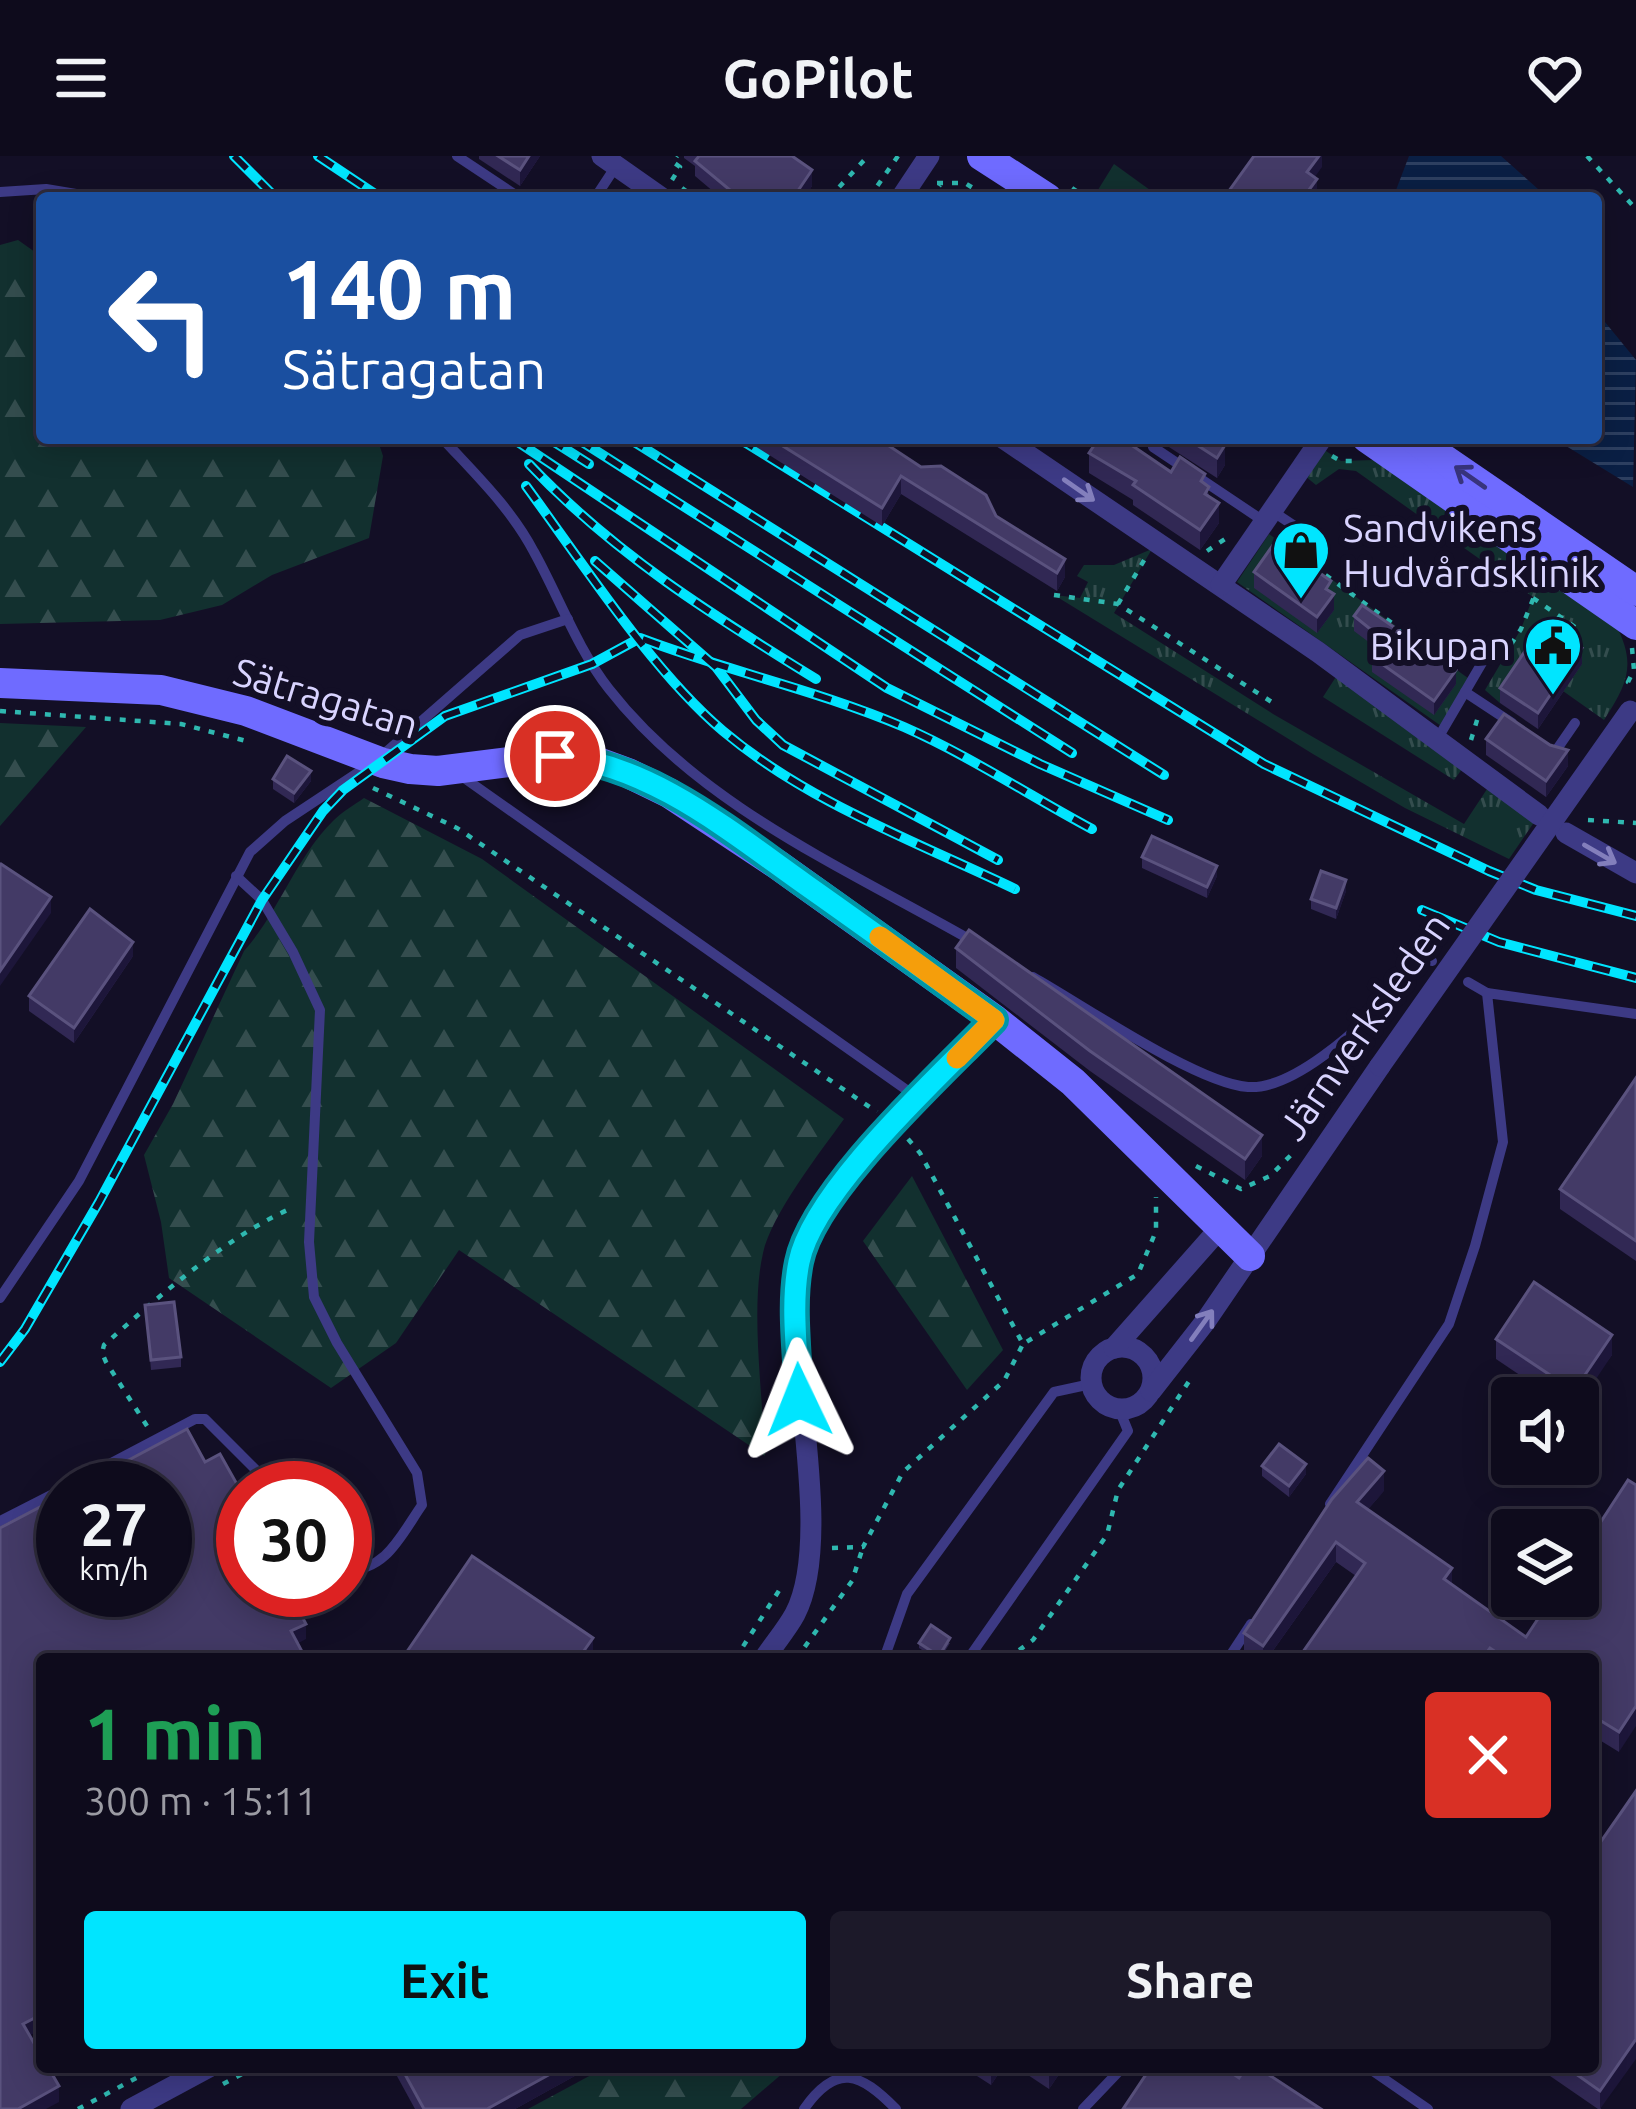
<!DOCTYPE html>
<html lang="en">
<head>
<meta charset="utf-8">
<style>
	:root { --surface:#0e0b1c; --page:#1c1929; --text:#f1f3f6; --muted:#9b9ba3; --line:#2e2b3b; --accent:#00e5ff }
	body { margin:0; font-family:Ubuntu,sans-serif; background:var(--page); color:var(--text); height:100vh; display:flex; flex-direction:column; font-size:45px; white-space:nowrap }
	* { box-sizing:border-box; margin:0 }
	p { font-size:39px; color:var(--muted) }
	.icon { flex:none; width:66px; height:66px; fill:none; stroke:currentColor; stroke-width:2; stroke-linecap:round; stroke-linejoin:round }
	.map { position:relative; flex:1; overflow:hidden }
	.panel { position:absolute; left:36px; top:1497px; width:1563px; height:420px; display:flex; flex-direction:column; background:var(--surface); border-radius:12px; box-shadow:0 6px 30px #0003,0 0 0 3px var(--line) }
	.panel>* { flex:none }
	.guide { position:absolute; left:36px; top:36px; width:1566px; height:252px; border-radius:12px; box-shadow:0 6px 30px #0003,0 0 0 3px var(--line); background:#1a4fa0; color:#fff; overflow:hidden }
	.tools { position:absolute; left:1491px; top:1221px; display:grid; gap:24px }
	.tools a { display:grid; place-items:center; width:108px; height:108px; border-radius:12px; background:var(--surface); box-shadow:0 6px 30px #0003,0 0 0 3px var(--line); font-size:60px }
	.speed { position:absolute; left:36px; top:1305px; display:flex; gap:24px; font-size:60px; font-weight:700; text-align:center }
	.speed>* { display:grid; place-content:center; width:156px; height:156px; border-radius:50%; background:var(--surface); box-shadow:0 6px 30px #0003,0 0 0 3px var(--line); line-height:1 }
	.speed small { font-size:30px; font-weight:400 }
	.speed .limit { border:18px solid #d22; background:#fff; color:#111 }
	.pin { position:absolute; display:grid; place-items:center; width:102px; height:102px; color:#fff; margin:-51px; border:6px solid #fff; border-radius:50%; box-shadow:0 3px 12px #0007 }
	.me { position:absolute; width:132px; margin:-66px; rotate:358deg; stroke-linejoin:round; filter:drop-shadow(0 0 9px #0008) }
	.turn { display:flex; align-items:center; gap:42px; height:252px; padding:0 48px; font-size:54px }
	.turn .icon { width:156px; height:156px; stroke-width:2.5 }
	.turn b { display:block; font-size:84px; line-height:102px }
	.round { display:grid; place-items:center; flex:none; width:126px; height:126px; border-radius:12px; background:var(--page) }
	.overview { display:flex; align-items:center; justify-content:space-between; height:204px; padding:0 48px }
	h1 { font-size:72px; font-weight:700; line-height:90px; color:#1e9e55 }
	.button { display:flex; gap:24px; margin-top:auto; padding:24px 48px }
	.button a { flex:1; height:138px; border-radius:12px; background:var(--accent); color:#111; font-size:48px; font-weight:700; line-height:138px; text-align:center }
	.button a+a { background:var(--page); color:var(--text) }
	header { display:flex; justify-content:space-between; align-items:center; height:156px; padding:0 48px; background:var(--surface); font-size:54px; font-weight:700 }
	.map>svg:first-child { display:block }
</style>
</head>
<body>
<header><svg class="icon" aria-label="menu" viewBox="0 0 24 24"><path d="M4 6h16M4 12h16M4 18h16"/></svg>GoPilot<svg class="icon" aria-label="heart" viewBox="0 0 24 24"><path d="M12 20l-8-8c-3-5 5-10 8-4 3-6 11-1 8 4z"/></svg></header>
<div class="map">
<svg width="1636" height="1953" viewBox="0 0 1636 1953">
	<defs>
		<pattern id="grass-tufts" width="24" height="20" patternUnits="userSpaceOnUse" patternTransform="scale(3)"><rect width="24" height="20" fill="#12302f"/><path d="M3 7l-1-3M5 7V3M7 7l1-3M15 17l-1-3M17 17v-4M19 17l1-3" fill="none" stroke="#344d4e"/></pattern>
		<pattern id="forest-firs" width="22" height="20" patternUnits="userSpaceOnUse" patternTransform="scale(3)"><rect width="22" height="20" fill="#12302f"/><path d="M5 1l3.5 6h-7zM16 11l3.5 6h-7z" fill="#344d4e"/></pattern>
		<pattern id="water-rules" width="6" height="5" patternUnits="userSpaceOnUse" patternTransform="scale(3)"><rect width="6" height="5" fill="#0a1f44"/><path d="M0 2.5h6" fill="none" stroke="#2d3f60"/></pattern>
	</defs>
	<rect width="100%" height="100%" fill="#130f26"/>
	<g fill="url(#grass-tufts)">
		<polygon points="1114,8 1161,42 1093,42"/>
		<path d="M1317,289L1341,305L1375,304L1615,467C1636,507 1629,526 1604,564L1563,535L1500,547L1485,534L1521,473L1533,441L1356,315L1339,313L1316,329L1299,315Z"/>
		<polygon points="1269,378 1472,525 1444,572 1237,426"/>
		<polygon points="1152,393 1114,457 1273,558 1464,668 1493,624 1539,659 1509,703 1405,652 1313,598 1054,439 1080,442 1088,426 1077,420 1084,409 1114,409"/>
		<polygon points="1341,513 1468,605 1454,624 1323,541"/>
	</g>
	<g fill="url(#forest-firs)">
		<polygon points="18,84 42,101 42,282 377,282 383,300 369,382 272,419 222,449 160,464 0,468 0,89"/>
		<polygon points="0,567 86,571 0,670"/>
		<path d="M364,642L482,703L844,963C821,995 771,1059 763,1097C750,1153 763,1241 765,1300L459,1094L396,1187L331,1232L169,1122L161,1066L144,999L173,948L244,795C279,756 295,703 333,665C342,656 354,649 364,642Z"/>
		<polygon points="912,1020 1003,1194 967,1234 863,1085"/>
		<polygon points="606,1911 790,1911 741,1953 528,1953"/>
	</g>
	<g fill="url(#water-rules)">
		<polygon points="1409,0 1501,0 1548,42 1393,42"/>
		<polygon points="1596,155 1636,204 1633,331 1553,282 1596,282"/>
	</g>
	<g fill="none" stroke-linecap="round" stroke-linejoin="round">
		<g stroke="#2fb8b0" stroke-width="4.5" stroke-dasharray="6 9" stroke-linecap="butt">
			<polyline points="1587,0 1636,53"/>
			<polyline points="672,24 680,11 673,6 677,0"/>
			<polyline points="937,27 965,27 989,42"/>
			<polyline points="682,32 696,42"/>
			<polyline points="1072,32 1087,42"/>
			<polyline points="829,42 868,0"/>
			<polyline points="869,42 898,0"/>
			<polyline points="930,42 940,29"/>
			<polyline points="1332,300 1341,305 1355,305"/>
			<polyline points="1277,384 1457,514"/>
			<polyline points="1207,395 1228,381"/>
			<polyline points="1054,439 1118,448 1278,550"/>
			<polyline points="1533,442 1575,471 1567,483"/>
			<polyline points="1118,448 1146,401"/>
			<polyline points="1632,492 1634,514 1628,526 1636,531"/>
			<polyline points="1503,501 1521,473 1538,431"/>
			<polyline points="0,555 181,568 250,586"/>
			<polyline points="1471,584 1478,561"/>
			<polyline points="373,632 457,672 877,956"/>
			<polyline points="1588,664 1636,667"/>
			<polyline points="908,983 920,997 1023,1188 1138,1118 1156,1075 1156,1041"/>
			<polyline points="1196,1010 1241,1033 1270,1020 1293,997"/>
			<path d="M147,1270L106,1206L102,1197L104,1189C159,1140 227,1080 294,1051"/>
			<polyline points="832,1392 863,1391 903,1316 1004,1225 1023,1188"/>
			<polyline points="735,1503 780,1433"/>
			<polyline points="796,1503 852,1425 863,1391"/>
			<polyline points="1007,1503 1033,1484 1107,1379 1118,1334 1193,1219"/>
			<polyline points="223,1928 255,1911"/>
			<polyline points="78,1953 157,1911"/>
		</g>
		<g stroke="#3d3a85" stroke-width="10">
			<polyline points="457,0 520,42"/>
			<polyline points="0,36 46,33 100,42"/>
			<polyline points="595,42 616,10"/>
			<path d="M442,282C475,318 511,352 534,396C559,441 577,492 609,533C701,651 849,714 976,787"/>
			<polyline points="1153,291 1265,366"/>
			<polyline points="1272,355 1302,375"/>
			<polyline points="1465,536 1512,567"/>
			<polyline points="1438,582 1486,500"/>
			<polyline points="1553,594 1555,596 1575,567"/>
			<polyline points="460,619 918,942"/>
			<path d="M236,720L262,744L293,796L320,854L309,1086L314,1141L337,1187L417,1317L422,1349C401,1379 386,1416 345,1414"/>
			<path d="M1033,821C1083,849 1196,927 1248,931C1292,934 1358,875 1385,843C1396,828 1405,811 1414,795L1432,805"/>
			<polyline points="1468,826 1487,837"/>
			<polyline points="0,1142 79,1025 250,696 285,665 377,604 520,479 568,463"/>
			<polyline points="64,1332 195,1263 205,1263 274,1332"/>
			<polyline points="1330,1348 1449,1168 1475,1090 1503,986 1487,837 1636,858"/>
			<polyline points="0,1365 63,1333"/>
			<polyline points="884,1503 907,1438 1054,1236 1091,1228"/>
			<polyline points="968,1503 1128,1275 1119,1253"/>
			<polyline points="1228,1503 1251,1468"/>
			<polyline points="1367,1911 1428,1953"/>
			<path d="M804,1953C837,1906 860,1917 896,1953"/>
			<polyline points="1083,1953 1123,1911"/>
		</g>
		<g stroke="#3d3a85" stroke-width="21">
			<polyline points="602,0 662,42"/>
			<polyline points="901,42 929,0"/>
			<polyline points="1003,282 1318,496 1539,659"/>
			<polyline points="1221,429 1322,282"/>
			<polyline points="1566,677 1636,717"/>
			<circle cx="1122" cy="1222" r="31"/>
			<polyline points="1114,1192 1221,1071"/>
			<polyline points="1151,1235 1205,1166 1380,910"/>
			<path d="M764,1503C774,1488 787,1473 795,1458C828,1395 800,1258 797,1186C796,1159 792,1130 799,1104C817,1031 940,919 995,864"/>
			<polyline points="131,1953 209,1911"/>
		</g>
		<g stroke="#6f6bff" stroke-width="30">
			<polyline points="982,0 1047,42"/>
			<polyline points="1367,282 1636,469"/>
			<polyline points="1413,282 1636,435"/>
			<polyline points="0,527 161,534 246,555 383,607 410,613 438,615 555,600 590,603 628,617 669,637 778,709 995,864 1073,926 1250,1100"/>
		</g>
		<g stroke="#00e5ff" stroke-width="10">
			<g id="rail">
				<polyline points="234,0 276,42"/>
				<polyline points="318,0 381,42"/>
				<polyline points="512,282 887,532 1040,608 1168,664"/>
				<polyline points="548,282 589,308"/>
				<polyline points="576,282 1072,597"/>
				<polyline points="628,282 1164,619"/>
				<polyline points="738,282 1264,608 1489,715 1536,734 1636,760"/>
				<path d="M529,308C613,397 712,459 816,523"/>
				<path d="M526,330C582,406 652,515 723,575C807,646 917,686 1015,733"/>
				<polyline points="595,405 716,511 756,564 783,589 998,704"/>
				<polyline points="1422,754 1499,786 1636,822"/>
				<path d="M0,1206L25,1173L99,1046L262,744L323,655L343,634L445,560L592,508L640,482C727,515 817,534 904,571C968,599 1030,640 1092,673"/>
			</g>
		</g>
		<use href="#rail" stroke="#130f26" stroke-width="6" stroke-dasharray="18" stroke-linecap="butt"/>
		<polyline stroke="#3d3a85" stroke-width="21" points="1380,910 1630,555"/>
	</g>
	<g fill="#312854">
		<polygon points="479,0 540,0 520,30 479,3"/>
		<polygon points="684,0 792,0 812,30 804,42 721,42 695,20 695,10 684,2"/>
		<polygon points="742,282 877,282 996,360 1065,421 1057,435 901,338 882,370"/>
		<polygon points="1155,282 1215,282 1225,309 1217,322"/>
		<polygon points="1133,290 1171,316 1205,328 1219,367 1200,394 1133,349 1133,344 1089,317 1089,297"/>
		<polygon points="1254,416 1331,436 1334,454 1317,477 1254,432"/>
		<polygon points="1354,460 1456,528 1434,559 1372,516 1372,501 1378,493 1354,475"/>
		<polygon points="1582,508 1538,573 1500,547 1500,532"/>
		<polygon points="1486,583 1568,610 1546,641 1486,599"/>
		<polygon points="273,623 311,625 294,647 273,633"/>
		<polygon points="1142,701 1217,720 1207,742 1142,712"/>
		<polygon points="1346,735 1336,763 1311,753 1311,743"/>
		<polygon points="956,792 1262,1000 1245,1024 1090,915 956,812"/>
		<polygon points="133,800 74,887 29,855 29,840"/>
		<polygon points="1636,922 1636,1105 1560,1053 1560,1033"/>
		<polygon points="145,1149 181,1201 181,1211 151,1214"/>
		<polygon points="1496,1183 1612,1199 1578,1242 1554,1242 1496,1203"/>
		<polygon points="1262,1310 1306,1318 1289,1341 1262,1320"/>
		<polygon points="1628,1324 1619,1596 1593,1580 1593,1503 1298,1503 1356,1420 1336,1406 1267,1503 1253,1503 1244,1497 1244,1477 1384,1335 1368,1353 1452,1429 1526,1481"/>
		<polygon points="919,1487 950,1487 940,1503 936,1503 919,1492"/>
		<polygon points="1593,1697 1601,1953 1598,1953 1537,1911 1593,1911"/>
		<polygon points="392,1911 591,1911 515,1953 415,1953"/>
		<polygon points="963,1911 1003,1911 991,1929"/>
		<polygon points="1016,1911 1064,1911 1049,1933"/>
	</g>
	<g fill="#1d163a">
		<polygon points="529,0 540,0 520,30 520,14"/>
		<polygon points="1319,0 1322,0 1322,11 1307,32 1307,16"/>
		<polygon points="812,14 812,30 804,42 793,42"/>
		<polygon points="1317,23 1317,39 1314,42 1303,42"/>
		<polygon points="1125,282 1139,282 1124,304"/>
		<polygon points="1225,289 1225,309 1217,322 1217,302"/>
		<polygon points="901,320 901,338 882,370 882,352"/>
		<polygon points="1219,347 1219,367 1200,394 1200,374"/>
		<polygon points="1065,403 1065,421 1057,435 1057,417"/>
		<polygon points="1334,438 1334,454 1317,477 1317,461"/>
		<polygon points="1582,492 1582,508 1538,573 1538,557"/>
		<polygon points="1456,514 1456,528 1434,559 1434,545"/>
		<polygon points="1568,594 1568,610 1546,641 1546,625"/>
		<polygon points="311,615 311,625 294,647 294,637"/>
		<polygon points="1217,710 1217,720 1207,742 1207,731"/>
		<polygon points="1346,724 1346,735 1336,763 1336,752"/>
		<polygon points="51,741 51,757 0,830 0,815"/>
		<polygon points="133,786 133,800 74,887 74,872"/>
		<polygon points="1262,979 1262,1000 1245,1024 1245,1003"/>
		<polygon points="1612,1179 1612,1199 1578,1250 1578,1242 1574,1242 1574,1235"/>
		<polygon points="1306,1308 1306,1318 1289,1341 1289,1330"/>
		<polygon points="1384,1315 1384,1335 1357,1366 1357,1346"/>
		<polygon points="1336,1386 1336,1406 1267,1503 1263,1503 1263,1490"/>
		<polygon points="1452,1412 1452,1432 1444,1423"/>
		<polygon points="306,1468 306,1483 291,1491 291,1475"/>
		<polygon points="593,1482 593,1497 589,1503 578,1503"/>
		<polygon points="1636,1550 1636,1570 1619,1596 1619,1576"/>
		<polygon points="42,1858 42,1873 23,1883 23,1868"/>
		<polygon points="1636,1883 1636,1903 1600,1953 1600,1935"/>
		<polygon points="563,1911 591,1911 515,1953 487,1953"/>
		<polygon points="993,1911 1003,1911 991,1929 991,1914"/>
		<polygon points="1054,1911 1064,1911 1049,1933 1049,1917"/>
		<polygon points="59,1930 59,1946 46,1953 18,1953"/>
	</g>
	<g fill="#433a66" stroke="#5a527e" stroke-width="3">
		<polygon points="498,0 529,0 520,14"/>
		<polygon points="699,0 792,0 812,14 793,42 734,42 736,39 695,5"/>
		<polygon points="1254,0 1319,0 1307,16 1317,23 1303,42 1231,42 1226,39"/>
		<polygon points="770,282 877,282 921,311 941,310 986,339 996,360 1065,403 1057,417 901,320 882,352"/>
		<polygon points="1099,282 1125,282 1124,284 1171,316 1180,301 1205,318 1201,325 1209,331 1205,338 1219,347 1200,374 1133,329 1136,325 1089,297"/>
		<polygon points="1186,282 1215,282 1225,289 1217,302"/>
		<polygon points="1275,386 1331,425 1326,433 1334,438 1317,461 1254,416"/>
		<polygon points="1362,449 1456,514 1434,545 1372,501 1384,484 1354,460"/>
		<polygon points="1544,467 1582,492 1538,557 1500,532"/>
		<polygon points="1504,558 1550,589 1568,594 1546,625 1486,583"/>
		<polygon points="287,600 311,615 294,637 273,623"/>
		<polygon points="1152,680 1217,710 1207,731 1142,701"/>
		<polygon points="1,708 51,741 0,815 0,709"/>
		<polygon points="1321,715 1346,724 1336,752 1311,743"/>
		<polygon points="90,753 133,786 74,872 29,840"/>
		<polygon points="969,774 1262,979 1245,1003 1090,895 956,792"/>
		<polygon points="1636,922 1636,1085 1560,1033"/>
		<polygon points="1534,1126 1612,1179 1574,1235 1496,1183"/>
		<polygon points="174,1146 181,1201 151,1204 145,1149"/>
		<polygon points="187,1273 205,1306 220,1298 238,1330 234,1332 243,1350 243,1434 288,1434 306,1468 291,1475 306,1503 42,1503 42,1858 23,1868 42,1901 42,1911 48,1911 59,1930 18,1953 0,1953 0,1372 63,1339 63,1434 165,1434 165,1332 76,1332"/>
		<polygon points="1279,1288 1306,1308 1289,1330 1262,1310"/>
		<polygon points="1368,1302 1384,1315 1357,1346 1452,1412 1444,1423 1526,1481 1553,1440 1578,1440 1578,1401 1628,1324 1636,1329 1636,1550 1619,1576 1593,1560 1593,1503 1506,1503 1490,1492 1482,1503 1298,1503 1365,1407 1336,1386 1263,1490 1244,1477 1332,1343"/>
		<polygon points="472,1400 593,1482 578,1503 402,1503"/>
		<polygon points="931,1469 950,1482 939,1500 919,1487"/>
		<polygon points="1636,1635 1636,1883 1600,1935 1566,1911 1593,1911 1593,1697"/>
		<polygon points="401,1911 563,1911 487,1953 424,1953"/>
		<polygon points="1151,1911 1223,1911 1239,1922 1246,1911 1257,1911 1321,1953 1123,1953"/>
	</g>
	<defs><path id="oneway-shaft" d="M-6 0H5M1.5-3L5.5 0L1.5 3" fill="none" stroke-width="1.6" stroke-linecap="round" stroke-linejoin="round" transform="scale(3)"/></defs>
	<use stroke="#38347d" href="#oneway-shaft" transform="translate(1470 321) rotate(-145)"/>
	<g stroke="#837fbc">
		<use href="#oneway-shaft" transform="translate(1079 334) rotate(35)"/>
		<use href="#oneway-shaft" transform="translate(1600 698) rotate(30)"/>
		<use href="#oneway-shaft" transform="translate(1202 1169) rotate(-54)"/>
	</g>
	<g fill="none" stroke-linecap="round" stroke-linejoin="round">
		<g stroke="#0095a6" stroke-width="30">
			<path id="route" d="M555,600C649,607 731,676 806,729C870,774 932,819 994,864C942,918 813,1034 799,1106C790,1150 798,1199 799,1244"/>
		</g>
		<use href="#route" stroke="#00e5ff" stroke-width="21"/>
		<polyline stroke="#f59e0b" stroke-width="21" points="880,781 994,864 957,902"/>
	</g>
	<defs>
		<g id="shop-pin" transform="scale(3)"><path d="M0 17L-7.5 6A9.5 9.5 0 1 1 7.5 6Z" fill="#00e5ff" stroke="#130f26"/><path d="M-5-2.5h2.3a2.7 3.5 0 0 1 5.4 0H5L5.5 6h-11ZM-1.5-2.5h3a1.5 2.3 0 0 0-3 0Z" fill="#111"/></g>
		<g id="civic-pin" transform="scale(3)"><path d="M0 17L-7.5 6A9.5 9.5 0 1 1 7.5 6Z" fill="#00e5ff" stroke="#130f26"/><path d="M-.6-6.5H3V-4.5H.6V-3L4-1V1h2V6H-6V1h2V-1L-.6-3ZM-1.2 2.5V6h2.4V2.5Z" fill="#111"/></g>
	</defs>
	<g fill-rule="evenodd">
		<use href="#shop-pin" x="1301" y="394"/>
		<use href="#civic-pin" x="1553" y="490"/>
	</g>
	<g text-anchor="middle" stroke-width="12" stroke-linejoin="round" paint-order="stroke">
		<g font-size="39" fill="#d9d4ff" stroke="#130f26" text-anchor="start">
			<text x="1343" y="386">Sandvikens<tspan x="1343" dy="45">Hudvårdsklinik</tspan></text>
			<text x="1511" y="504" text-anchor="end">Bikupan</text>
		</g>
		<g font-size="39" fill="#d9d4ff" stroke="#130f26">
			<text transform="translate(326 542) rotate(17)" y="14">Sätragatan</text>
			<text transform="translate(1364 870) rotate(-55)" y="14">Järnverksleden</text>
		</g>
	</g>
</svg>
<div class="tools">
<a><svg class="icon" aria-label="sound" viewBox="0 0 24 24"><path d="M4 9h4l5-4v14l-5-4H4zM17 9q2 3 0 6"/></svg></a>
<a><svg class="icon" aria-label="layers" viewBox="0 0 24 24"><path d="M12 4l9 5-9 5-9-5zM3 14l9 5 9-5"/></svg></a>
</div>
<div class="speed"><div>27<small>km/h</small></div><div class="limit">30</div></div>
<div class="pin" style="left:555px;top:600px;background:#d93025"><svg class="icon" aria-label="arrive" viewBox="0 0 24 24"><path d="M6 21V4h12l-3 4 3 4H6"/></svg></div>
<svg class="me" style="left:799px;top:1244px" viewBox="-20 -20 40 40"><path d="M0-17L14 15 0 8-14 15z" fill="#00e5ff" stroke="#fff" stroke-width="4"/></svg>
<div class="guide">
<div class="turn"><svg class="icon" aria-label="left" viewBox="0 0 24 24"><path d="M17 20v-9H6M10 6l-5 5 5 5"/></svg><div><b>140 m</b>Sätragatan</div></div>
</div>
<section class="panel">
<div class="overview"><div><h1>1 min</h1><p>300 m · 15:11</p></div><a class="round" style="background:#d93025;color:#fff"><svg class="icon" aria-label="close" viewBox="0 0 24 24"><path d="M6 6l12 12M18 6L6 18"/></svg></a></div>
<div class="button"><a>Exit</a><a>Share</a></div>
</section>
</div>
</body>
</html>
